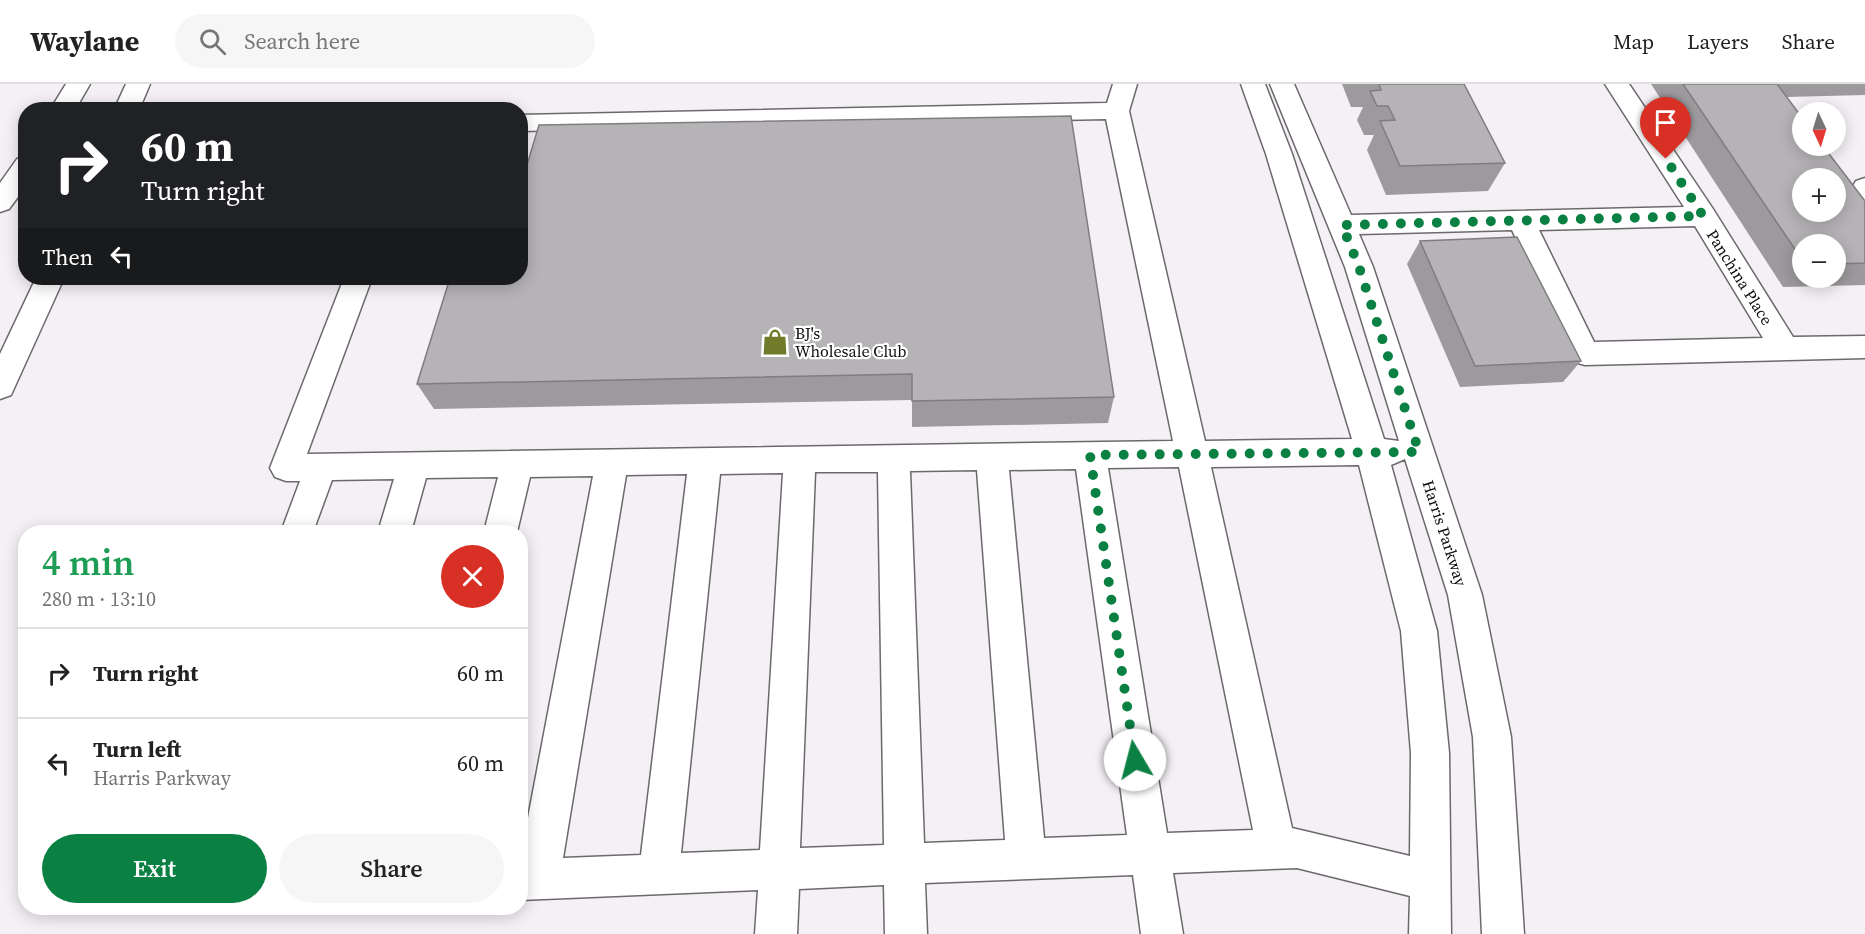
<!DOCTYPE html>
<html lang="en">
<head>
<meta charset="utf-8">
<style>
	:root { --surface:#fff; --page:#f6f6f6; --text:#222; --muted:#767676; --line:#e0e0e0; --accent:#0b8043 }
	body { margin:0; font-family:"Source Serif 4",serif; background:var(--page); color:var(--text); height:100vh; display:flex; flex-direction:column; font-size:22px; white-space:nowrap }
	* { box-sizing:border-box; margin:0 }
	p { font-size:20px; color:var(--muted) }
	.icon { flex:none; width:33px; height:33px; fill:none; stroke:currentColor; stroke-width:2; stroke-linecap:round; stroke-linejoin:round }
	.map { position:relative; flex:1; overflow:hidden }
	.drawer { position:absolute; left:18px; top:441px; width:510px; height:390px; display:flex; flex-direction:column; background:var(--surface); border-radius:24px; box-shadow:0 3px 15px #0003 }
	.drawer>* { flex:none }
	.banner { position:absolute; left:18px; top:18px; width:510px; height:183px; border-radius:24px; box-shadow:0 3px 15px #0003; background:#202124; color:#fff; overflow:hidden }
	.needle { width:39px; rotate:176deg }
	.controls { position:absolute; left:1792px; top:18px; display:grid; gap:12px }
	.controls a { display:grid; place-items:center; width:54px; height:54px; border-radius:50%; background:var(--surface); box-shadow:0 3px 15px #0003; font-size:30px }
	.pin { position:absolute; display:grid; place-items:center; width:51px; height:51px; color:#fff; margin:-62px -26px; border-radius:50% 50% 50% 0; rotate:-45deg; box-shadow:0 0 6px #0007 }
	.pin .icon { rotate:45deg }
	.me { position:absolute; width:66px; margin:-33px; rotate:352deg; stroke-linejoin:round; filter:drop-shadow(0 0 4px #0008) }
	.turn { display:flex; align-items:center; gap:21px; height:126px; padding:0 24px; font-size:27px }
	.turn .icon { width:78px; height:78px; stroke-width:2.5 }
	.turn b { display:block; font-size:42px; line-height:51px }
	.then { display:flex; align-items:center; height:57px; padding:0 24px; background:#0003; gap:12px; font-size:22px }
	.round { display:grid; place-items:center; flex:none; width:63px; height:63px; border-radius:32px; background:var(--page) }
	.overview { display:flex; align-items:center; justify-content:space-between; height:102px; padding:0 24px }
	h1 { font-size:36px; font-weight:600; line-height:45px; color:#1e9e55 }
	.button { display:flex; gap:12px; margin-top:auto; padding:12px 24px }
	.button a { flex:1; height:69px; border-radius:36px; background:var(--accent); color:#fff; font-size:24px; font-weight:600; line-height:69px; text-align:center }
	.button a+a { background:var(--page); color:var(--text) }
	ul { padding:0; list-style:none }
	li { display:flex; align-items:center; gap:18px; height:90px; padding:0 24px; border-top:2px solid var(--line) }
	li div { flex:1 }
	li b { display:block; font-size:22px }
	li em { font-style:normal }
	header { display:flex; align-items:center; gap:36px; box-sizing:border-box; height:84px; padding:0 30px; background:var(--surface); border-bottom:2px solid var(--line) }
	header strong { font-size:28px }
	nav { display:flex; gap:33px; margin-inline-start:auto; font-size:21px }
	.search { width:420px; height:54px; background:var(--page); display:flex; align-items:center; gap:15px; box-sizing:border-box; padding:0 21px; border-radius:33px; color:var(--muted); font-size:22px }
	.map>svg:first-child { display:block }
</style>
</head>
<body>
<header>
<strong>Waylane</strong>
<div class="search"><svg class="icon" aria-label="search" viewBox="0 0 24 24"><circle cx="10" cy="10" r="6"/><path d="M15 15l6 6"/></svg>Search here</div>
<nav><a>Map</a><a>Layers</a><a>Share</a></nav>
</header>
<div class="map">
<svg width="1865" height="850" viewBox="0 0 1865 850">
	<rect width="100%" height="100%" fill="#f4f0f5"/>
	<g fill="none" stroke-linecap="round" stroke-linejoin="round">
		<g stroke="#6c696d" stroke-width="3">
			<g id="minor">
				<path d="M1113,0H1137L1129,27L1205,357L1352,355L1266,70L1241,0H1265L1292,70L1384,355L1399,357L1345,183L1270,0H1294L1351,131L1684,123L1605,0H1629L1713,125L1793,253L1865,252V274L1585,281L1574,278L1512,146L1359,150L1373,183L1482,511L1511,653L1524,850H1482L1473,653L1448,511L1405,375L1391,381L1437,547L1449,669L1451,850H1409L1410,812L1297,784L1173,789L1183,850H1141L1133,791L925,799L927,850H885L884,801L799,805L797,850H755L758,806L520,816V776L593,392L530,393L517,448H484L498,393L426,394L411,448H378L394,395L332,396L313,448H281L300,397H286L275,393L270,384L344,194H372L307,370L1173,357L1106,35L520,47V31L1107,19ZM1695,142L1763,254L1594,258L1539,146ZM1359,381L1401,547L1411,669L1410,772L1292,744L1211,383ZM1179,383L1253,746L1167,749L1108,384ZM1076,385L1127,751L1044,754L1009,386ZM977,386L1005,756L924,759L910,387ZM815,388H878L884,761L800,764ZM783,389L760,766L681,769L720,390ZM687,390L641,771L563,774L626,391Z"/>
				<polygon points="1865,94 1865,136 1855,134 1844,116 1856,97"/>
			</g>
		</g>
		<g stroke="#6c696d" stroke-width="3">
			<g id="highway">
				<polygon points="66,0 90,0 75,26 50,26"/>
				<polygon points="126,0 150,0 139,26 114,26"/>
				<polygon points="26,72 26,102 9,125 0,128 0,99 17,75"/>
				<polygon points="36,194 64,194 11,311 0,315 0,270"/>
			</g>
		</g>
		<use href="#minor" fill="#fff" fill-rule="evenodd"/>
		<use href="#highway" fill="#fff" fill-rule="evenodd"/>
	</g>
	<g fill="#9d9a9d" fill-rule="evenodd">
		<polygon points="1342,0 1464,0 1505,79 1488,107 1386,111 1367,66 1374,51 1364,51 1357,36 1363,23 1351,23"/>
		<path d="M1651,0H1865V11L1786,13L1865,117V201L1783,203ZM1803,160H1836V194H1803Z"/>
		<polygon points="1420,157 1581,277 1563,298 1460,303 1407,180"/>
		<polygon points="406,194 520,194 1114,313 1108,339 912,343 912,316 434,325 417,300 448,200 410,201"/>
	</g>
	<g fill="#b6b3b7" stroke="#7f7d80" stroke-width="1.5" fill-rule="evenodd">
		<polygon points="1379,0 1464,0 1505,79 1400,82 1380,37 1395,36 1388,22 1377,22 1370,7 1381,6"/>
		<path d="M1683,0H1777L1803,35V62H1823L1865,117V179L1836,180V160H1803V177ZM1803,94H1836V128H1803Z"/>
		<polygon points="1071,32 1114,313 912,317 912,290 417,300 450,194 520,194 520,104 539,41"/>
		<polygon points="1517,153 1581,277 1475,282 1420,157"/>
	</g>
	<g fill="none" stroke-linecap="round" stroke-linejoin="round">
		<polyline stroke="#0b8043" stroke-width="10" stroke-dasharray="0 18" points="1135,676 1090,371 1419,368 1359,183 1342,141 1703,132 1666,75"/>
	</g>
	<defs>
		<g id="shop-bare" transform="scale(2.07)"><path d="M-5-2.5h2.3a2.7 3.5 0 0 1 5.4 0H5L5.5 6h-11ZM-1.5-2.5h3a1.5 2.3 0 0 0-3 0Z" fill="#6f7b28" stroke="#fff" stroke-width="2.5" paint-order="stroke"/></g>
	</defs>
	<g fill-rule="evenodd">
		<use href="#shop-bare" x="775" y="258"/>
	</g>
	<g text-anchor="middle" stroke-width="4.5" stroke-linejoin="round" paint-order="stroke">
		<g font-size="16" fill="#0d0c0d" stroke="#fff">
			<text transform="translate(1740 193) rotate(58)" y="6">Panchina Place</text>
			<text transform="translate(1445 449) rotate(72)" y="6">Harris Parkway</text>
		</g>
		<g font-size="16" fill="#0d0c0d" stroke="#fff" text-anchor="start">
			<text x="795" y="255">BJ's<tspan x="795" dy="18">Wholesale Club</tspan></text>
		</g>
	</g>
</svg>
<div class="controls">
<a><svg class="needle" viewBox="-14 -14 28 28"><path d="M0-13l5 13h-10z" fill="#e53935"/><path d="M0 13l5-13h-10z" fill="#767676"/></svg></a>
<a>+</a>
<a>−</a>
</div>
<div class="pin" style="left:1666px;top:75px;background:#d93025"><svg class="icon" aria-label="arrive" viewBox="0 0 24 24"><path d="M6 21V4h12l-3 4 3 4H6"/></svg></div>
<svg class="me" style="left:1135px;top:676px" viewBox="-20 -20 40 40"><circle r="19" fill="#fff"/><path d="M0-13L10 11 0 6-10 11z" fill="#0b8043"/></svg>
<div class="banner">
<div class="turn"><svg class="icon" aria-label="right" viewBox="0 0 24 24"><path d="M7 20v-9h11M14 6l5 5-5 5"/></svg><div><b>60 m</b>Turn right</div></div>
<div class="then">Then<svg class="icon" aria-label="left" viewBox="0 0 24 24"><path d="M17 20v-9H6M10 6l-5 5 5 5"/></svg></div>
</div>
<section class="drawer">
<div class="overview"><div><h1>4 min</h1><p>280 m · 13:10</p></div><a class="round" style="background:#d93025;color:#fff"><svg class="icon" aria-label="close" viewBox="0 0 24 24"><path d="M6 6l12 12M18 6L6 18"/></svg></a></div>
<ul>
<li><svg class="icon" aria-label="right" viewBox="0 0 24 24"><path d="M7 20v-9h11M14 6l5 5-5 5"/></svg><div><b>Turn right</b></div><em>60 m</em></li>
<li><svg class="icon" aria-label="left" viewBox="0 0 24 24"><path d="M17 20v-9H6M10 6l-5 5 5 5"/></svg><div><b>Turn left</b><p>Harris Parkway</p></div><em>60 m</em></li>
</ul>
<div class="button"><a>Exit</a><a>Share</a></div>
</section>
</div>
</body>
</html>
